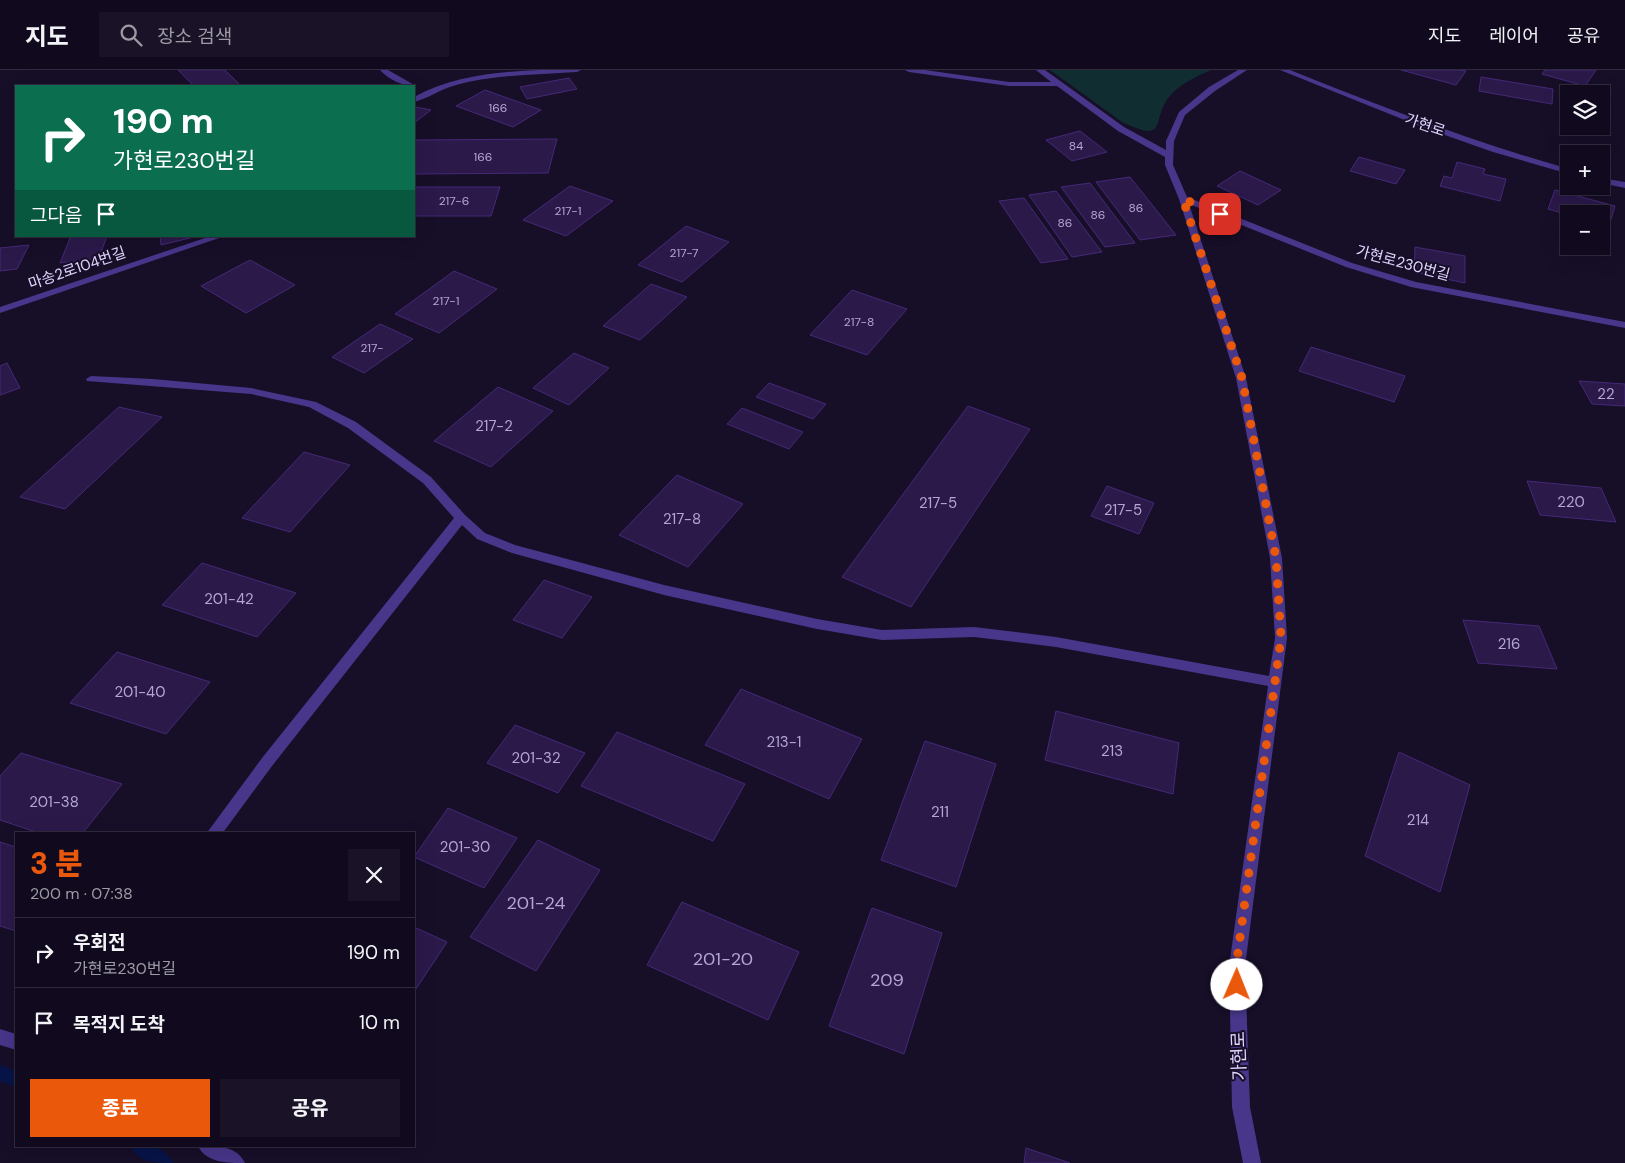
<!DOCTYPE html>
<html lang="ko">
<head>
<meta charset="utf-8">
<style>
	:root { --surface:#110a1e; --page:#1a1327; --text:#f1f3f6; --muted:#9c9aa4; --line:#302b3c; --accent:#ea580c }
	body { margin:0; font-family:"DM Sans","Noto Sans KR",sans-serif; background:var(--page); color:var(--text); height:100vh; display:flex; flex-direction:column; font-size:19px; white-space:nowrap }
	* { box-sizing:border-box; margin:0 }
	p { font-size:16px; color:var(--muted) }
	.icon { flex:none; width:28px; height:28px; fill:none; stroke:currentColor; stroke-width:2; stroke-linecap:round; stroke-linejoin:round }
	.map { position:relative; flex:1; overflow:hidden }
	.details { position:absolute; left:15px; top:762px; width:400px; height:315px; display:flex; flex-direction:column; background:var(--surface); border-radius:0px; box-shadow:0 5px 20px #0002,0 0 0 1px var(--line) }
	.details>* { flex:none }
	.guide { position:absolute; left:15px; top:15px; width:400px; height:152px; border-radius:0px; box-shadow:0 5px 20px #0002,0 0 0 1px var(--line); background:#0b6e4f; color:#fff; overflow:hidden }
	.buttons { position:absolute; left:1560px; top:15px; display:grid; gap:10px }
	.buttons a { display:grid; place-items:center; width:50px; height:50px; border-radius:0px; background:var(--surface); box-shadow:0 5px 20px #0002,0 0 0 1px var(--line); font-size:25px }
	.pin { position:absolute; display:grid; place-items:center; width:42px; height:42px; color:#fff; margin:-21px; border-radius:10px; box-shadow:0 2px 8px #0006 }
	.me { position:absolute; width:55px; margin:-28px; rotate:1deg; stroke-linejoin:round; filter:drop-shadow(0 0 4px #0008) }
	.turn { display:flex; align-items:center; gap:18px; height:105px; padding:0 15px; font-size:22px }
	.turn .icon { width:65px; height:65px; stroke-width:2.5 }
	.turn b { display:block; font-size:35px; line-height:42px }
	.then { display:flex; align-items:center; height:48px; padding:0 15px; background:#0003; gap:10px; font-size:19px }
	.round { display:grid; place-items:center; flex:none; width:52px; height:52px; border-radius:0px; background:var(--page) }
	.summary { display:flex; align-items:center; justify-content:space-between; height:85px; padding:0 15px }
	h1 { font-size:30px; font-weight:800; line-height:38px; color:var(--accent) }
	.cta { display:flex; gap:10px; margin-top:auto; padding:10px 15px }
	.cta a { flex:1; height:58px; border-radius:0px; background:var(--accent); color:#fff; font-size:20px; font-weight:800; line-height:58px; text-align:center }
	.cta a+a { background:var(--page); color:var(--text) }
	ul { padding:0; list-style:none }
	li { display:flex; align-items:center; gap:15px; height:70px; padding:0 15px; border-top:1px solid var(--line) }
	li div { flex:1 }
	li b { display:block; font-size:19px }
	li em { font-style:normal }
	header { display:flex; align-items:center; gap:30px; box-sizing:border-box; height:70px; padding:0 25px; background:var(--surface); border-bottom:1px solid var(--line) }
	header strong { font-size:24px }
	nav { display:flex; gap:28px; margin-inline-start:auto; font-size:18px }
	.search { width:350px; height:45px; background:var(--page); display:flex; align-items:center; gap:12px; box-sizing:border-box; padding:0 18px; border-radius:0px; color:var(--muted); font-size:19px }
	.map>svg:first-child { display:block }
</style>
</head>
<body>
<header>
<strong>지도</strong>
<div class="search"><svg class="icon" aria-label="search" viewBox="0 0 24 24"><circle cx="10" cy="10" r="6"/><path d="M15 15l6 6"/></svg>장소 검색</div>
<nav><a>지도</a><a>레이어</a><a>공유</a></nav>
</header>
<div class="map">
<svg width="1625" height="1093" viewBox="0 0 1625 1093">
	<rect width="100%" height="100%" fill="#170e28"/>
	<path fill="#102e32" d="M1050,0H1211C1197,6 1178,15 1169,27C1151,49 1169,75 1122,52Z"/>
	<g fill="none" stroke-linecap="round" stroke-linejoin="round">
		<g fill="#071448" fill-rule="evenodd">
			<polygon points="0,995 16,1001 16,1017 0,1011"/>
			<path d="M130,1076C147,1076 165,1075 173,1093C156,1093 138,1093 130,1076Z"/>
		</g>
	</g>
	<g fill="#2b194a" stroke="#452978">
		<polygon points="178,0 225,0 239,14 232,16 194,16"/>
		<polygon points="1401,0 1460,0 1466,1 1456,15"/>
		<polygon points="1545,0 1596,0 1585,16 1542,4"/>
		<polygon points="1481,7 1553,19 1552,34 1479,21"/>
		<polygon points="569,8 577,19 527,29 520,17"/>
		<polygon points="485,20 541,40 513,57 456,36"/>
		<polygon points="416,37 431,40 414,53 414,39"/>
		<polygon points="1080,61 1107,82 1072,91 1046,70"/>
		<polygon points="557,69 548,103 414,104 414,70"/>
		<polygon points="1359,87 1405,100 1396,114 1350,101"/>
		<polygon points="1457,92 1485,99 1483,104 1506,109 1500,131 1440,116 1444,106 1452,108"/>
		<polygon points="1240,101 1281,120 1258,135 1217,116"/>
		<polygon points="1130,107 1176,165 1140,170 1096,112"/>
		<polygon points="1090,113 1135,173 1105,177 1061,117"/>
		<polygon points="570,116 613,131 566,166 523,150"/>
		<polygon points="414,117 500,117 491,146 414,146"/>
		<polygon points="1555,120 1615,136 1609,156 1601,154 1601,144 1569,145 1548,139"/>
		<polygon points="1056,121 1102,182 1072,187 1029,125"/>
		<polygon points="1024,128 1068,189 1041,193 999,131"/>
		<polygon points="686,156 729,172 682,212 638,195"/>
		<polygon points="83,166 107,166 99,188 60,193 70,168"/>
		<polygon points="160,166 198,166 161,175"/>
		<polygon points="29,175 17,199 0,201 0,178"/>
		<polygon points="1415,177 1465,186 1465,213 1414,202"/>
		<polygon points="250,190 295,215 246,243 201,216"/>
		<polygon points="454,201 497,219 439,263 395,244"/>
		<polygon points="651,214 687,227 640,270 603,256"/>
		<polygon points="852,220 907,239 867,285 810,265"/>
		<polygon points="380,254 413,269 364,303 332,287"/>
		<polygon points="1311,277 1405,306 1394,332 1299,301"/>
		<polygon points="574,283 609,298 569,335 533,318"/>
		<polygon points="7,293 20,318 0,325 0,296"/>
		<polygon points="1579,311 1625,314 1625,336 1592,334"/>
		<polygon points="769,313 826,334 813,349 756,327"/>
		<polygon points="498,317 553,341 491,397 434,371"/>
		<polygon points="968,336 1030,359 911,537 842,507"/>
		<polygon points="119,337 162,347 65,439 20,427"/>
		<polygon points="742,338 803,362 789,379 727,354"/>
		<polygon points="304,382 350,395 290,462 242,448"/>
		<polygon points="677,405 743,434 688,497 619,465"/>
		<polygon points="1527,411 1601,418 1616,452 1540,445"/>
		<polygon points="1107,416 1154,433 1139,464 1091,446"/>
		<polygon points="202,493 296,523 257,567 162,535"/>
		<polygon points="544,510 592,527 562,568 513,550"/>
		<polygon points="1463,550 1539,556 1557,599 1478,593"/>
		<polygon points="117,582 210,612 166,664 70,633"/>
		<polygon points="741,619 862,669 829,729 705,675"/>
		<polygon points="1056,641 1179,673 1173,724 1045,690"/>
		<polygon points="515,655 585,683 558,723 487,693"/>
		<polygon points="617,662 745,714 713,771 581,716"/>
		<polygon points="925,671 996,694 956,817 881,790"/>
		<polygon points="1399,682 1470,715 1440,822 1365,786"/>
		<polygon points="21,683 122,714 82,764 42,764 0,750 0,706"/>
		<polygon points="448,738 517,768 484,818 414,787"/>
		<polygon points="538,770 600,800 536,901 470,867"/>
		<polygon points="0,772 16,777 16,861 0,856"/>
		<polygon points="682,832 799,882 768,950 647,895"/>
		<polygon points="872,838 942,863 904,984 829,956"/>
		<polygon points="414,857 447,872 414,922"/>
		<polygon points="1026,1078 1070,1093 1024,1093"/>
	</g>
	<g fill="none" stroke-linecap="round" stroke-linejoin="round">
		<g fill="#47368a" fill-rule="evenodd">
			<path d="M380,0H388L416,16L414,18V16C402,16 388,9 380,0Z"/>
			<path d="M540,0H581L577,2C536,5 493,4 453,16C439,20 427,29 414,32V27C453,6 496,2 540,0Z"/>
			<polygon points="905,0 925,0 1009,12 1051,12 1036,0 1045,0 1124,57 1166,80 1166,71 1179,42 1209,17 1238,0 1247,0 1215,21 1185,45 1174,71 1173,95 1187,127 1352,193 1416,212 1625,252 1625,258 1411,217 1346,197 1189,134 1246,308 1282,488 1287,568 1245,897 1250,1037 1261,1093 1243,1093 1232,1037 1229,897 1268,616 1056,577 974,567 882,570 817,559 664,525 512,483 477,469 462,455 272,696 222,764 206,764 262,688 454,448 423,413 348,358 309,337 251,324 87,311 86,309 91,306 153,309 251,318 316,332 356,352 431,407 465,445 485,463 515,475 664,515 817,549 882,560 974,557 1056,567 1269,606 1275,568 1270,488 1236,308 1179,129 1165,95 1165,87 1118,61 1057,16 1009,16 909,2"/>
			<path d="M1280,0H1290C1382,37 1474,72 1569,99V104L1493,82L1422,57Z"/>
			<polygon points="1601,108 1625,112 1625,118 1601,113"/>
			<polygon points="211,166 225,166 0,243 0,237"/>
			<polygon points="0,959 16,964 16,980 0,975"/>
			<path d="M198,1076C215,1076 237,1075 245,1093C228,1093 206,1093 198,1076Z"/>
		</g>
	</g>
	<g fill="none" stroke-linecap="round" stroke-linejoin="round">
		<polyline stroke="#ea580c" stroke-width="9" stroke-dasharray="0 16.2" points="1220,144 1183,129 1242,308 1276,488 1281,568 1236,897 1237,915"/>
	</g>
	<g text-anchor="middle" stroke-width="4" stroke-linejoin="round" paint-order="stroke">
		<g font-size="12" fill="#b4a6d2">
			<text x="498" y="42">166</text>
			<text x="1076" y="80">84</text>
			<text x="483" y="91">166</text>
			<text x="454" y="135">217-6</text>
			<text x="1136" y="142">86</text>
			<text x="568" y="145">217-1</text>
			<text x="1098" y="149">86</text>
			<text x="1065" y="157">86</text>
			<text x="684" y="187">217-7</text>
			<text x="446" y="235">217-1</text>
			<text x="859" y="256">217-8</text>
			<text x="372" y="282">217-</text>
		</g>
		<g font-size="15" fill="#e1d5ff" stroke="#170e28">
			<text transform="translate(1425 55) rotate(19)" y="5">가현로</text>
			<text transform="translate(1403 193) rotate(15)" y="5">가현로230번길</text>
			<text transform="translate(77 198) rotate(-19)" y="5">마송2로104번길</text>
		</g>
		<g font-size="15" fill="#b4a6d2">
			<text x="1606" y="329">22</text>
			<text x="494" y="361">217-2</text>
			<text x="1571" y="437">220</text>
			<text x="938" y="438">217-5</text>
			<text x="1123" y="445">217-5</text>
			<text x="682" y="454">217-8</text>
			<text x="229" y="534">201-42</text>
			<text x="1509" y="579">216</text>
			<text x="140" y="627">201-40</text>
			<text x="784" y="677">213-1</text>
			<text x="1112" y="686">213</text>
			<text x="536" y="693">201-32</text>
			<text x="54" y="737">201-38</text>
			<text x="940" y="747">211</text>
			<text x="1418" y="755">214</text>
			<text x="465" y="782">201-30</text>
		</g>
		<g font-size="18" fill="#b4a6d2">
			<text x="536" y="839">201-24</text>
			<text x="723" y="895">201-20</text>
			<text x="887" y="916">209</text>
		</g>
		<g font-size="18" fill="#e1d5ff" stroke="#170e28">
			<text transform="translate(1239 986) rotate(-92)" y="6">가현로</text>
		</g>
	</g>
</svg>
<div class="buttons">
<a><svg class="icon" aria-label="layers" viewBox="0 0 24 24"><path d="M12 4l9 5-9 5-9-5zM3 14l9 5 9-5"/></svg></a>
<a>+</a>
<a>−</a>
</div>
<div class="pin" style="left:1220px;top:144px;background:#d93025"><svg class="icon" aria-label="arrive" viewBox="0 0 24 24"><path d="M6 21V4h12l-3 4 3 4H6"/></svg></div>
<svg class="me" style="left:1237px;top:915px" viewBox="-20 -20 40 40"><circle r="19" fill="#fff"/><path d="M0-13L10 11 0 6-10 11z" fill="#ea580c"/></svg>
<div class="guide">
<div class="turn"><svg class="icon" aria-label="right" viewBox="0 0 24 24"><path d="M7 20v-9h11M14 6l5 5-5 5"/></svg><div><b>190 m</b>가현로230번길</div></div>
<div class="then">그다음<svg class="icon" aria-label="arrive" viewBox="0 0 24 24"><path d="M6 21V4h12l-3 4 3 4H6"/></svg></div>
</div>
<section class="details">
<div class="summary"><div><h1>3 분</h1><p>200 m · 07:38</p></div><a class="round"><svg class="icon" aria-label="close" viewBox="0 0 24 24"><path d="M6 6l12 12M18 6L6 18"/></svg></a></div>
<ul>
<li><svg class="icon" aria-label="right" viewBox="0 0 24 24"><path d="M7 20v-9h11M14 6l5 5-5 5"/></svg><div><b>우회전</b><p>가현로230번길</p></div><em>190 m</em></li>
<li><svg class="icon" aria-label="arrive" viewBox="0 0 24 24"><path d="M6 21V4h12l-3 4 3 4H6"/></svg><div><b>목적지 도착</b></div><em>10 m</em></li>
</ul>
<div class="cta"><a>종료</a><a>공유</a></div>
</section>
</div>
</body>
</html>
